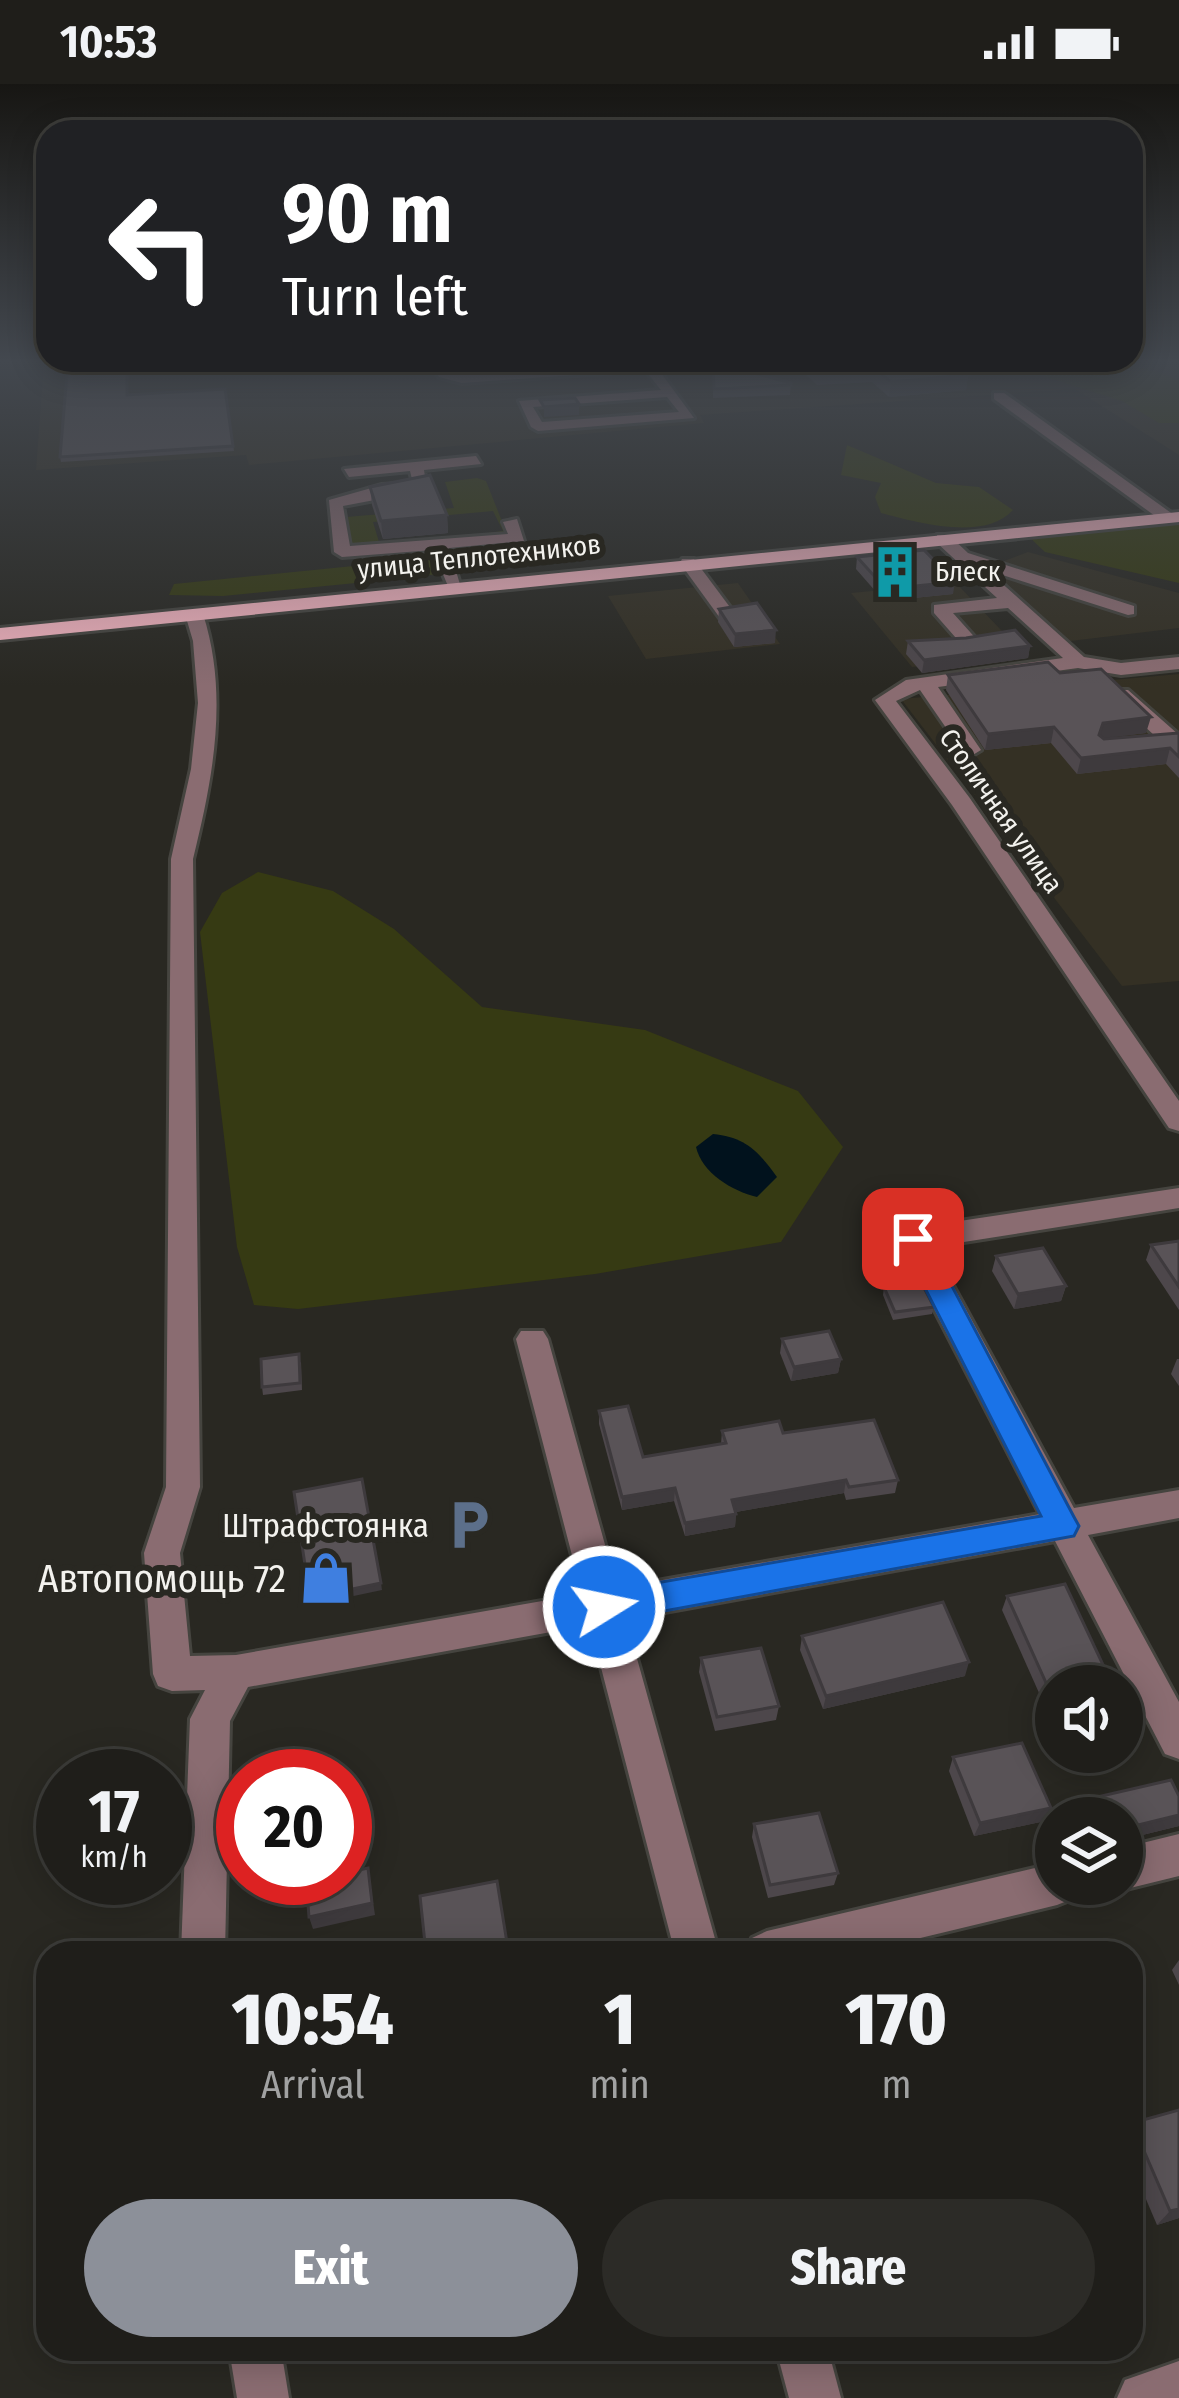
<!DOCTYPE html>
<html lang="en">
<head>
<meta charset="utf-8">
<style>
	:root { --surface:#1f1e1a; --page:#2c2b27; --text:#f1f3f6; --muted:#a1a2a2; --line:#3c3c39; --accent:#8c9099 }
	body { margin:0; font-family:"Fira Sans Condensed",sans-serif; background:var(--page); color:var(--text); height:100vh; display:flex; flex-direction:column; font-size:45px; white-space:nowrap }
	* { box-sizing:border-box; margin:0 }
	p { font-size:39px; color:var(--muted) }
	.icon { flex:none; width:66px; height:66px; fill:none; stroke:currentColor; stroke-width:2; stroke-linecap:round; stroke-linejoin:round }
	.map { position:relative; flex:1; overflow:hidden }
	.panel { position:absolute; left:36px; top:1857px; width:1107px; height:420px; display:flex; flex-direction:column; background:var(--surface); border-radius:36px; box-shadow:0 6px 30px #0003,0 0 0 3px var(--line) }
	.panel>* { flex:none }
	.banner { position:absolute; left:36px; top:36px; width:1107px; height:252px; border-radius:36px; box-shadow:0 6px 30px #0003,0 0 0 3px var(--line); background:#202124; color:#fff; overflow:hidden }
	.fabs { position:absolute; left:1035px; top:1581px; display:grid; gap:24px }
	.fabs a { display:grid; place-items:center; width:108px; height:108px; border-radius:50%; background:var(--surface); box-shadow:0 6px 30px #0003,0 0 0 3px var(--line); font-size:60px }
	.speed { position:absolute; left:36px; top:1665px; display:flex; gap:24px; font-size:60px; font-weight:700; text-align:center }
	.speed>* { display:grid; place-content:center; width:156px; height:156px; border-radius:50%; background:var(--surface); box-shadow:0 6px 30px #0003,0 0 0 3px var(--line); line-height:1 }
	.speed small { font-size:30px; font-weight:400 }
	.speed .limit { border:18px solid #d22; background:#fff; color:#111 }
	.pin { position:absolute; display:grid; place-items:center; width:102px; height:102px; color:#fff; margin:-51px; border-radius:24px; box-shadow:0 6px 18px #0006 }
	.me { position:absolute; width:132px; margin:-66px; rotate:80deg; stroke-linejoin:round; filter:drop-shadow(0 0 9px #0008) }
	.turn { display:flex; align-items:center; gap:42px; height:252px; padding:0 48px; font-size:54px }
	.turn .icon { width:156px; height:156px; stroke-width:2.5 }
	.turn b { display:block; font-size:84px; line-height:102px }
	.eta { display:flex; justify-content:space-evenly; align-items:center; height:204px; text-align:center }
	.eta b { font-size:72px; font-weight:800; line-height:84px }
	.primary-button { display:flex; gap:24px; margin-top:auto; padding:24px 48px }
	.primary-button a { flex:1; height:138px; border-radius:72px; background:var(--accent); color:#fff; font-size:48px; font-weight:800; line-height:138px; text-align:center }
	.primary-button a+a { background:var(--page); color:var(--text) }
	.status { display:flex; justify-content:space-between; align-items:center; height:84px; padding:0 60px; background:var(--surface); direction:ltr }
	.status svg { height:33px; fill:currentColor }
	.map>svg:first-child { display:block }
</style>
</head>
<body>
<div class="status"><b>10:53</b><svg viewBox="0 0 49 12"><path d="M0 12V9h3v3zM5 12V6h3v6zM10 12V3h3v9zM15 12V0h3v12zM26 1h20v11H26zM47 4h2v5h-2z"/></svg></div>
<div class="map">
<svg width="1179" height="2314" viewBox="0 0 1179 2314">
	<rect width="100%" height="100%" fill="#292822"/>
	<g fill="#343024">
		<polygon points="44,278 1179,278 1179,371 1075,305 700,331 704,339 249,381 246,371 36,386"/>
		<polygon points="1028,468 1179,509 1179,544 1062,558 983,485"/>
		<polygon points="738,499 780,560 646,575 608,512"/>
		<polygon points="956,499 1025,571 912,583 851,509"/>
		<polygon points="1179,590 1179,897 1122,902 901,615"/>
	</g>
	<g fill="#363a13">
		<path d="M1028,278C1080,278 1132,273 1179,297V339H1159L1122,317L1049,294Z"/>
		<path d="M847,361L936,399L979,403L1013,426C984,458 916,438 881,429L875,413L881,399L841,391Z"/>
		<polygon points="477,394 486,397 507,450 473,451 503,447 493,427 373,438 379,458 413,455 349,465 346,433 454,424 445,398"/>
		<polygon points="1179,440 1179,499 1045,468 1027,451"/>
		<polygon points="433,474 437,490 417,493 223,512 169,511 174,500"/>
		<polygon points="258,788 333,807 394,845 482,923 645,946 798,1007 843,1063 781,1158 595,1190 298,1225 254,1221 237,1163 200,848 222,809"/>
	</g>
	<path fill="#01121d" d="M713,1050C745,1053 758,1067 777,1093L757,1113C732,1107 702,1089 696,1063Z"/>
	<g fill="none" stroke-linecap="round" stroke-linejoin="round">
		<g stroke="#45443f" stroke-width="6">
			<g id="minor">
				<path d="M430,278H443L449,287L462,291L639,278H710L658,285L694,334L538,347L531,343L519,317L661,306L645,286L462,299L439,293ZM667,313L679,328L542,338L533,323Z"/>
				<polygon points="994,309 1004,309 1174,431 1174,437 1162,437 994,315"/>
				<polygon points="476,372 481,380 424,386 427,406 343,422 350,462 508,450 503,438 517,435 524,457 449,464 462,507 450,507 433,466 342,473 334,468 329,416 382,401 413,399 410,387 349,393 344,385"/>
				<polygon points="937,451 949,451 968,469 1134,522 1134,530 1128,531 987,486 1084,573 1121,579 1179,573 1179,585 1121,591 1078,584 938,603 981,666 971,672 964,670 920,606 896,617 969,713 1179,1017 1179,1047 1169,1044 952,721 875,616 906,596 1063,574 1008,524 953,529 979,558 963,562 934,529 934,521 997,514 937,459"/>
				<polygon points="682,475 694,475 735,530 732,534 720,534 680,479"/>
				<path d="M194,525L203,530C229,611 213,694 193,775L200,1403L180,1469L190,1572L236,1571L582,1510L516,1255L521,1247H543L548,1255L617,1504L1040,1430L898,1155L913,1144L1179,1104V1124L932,1163L1074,1424L1179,1406V1434L1088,1451L1179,1618V1675L1165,1670L1055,1457L626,1535L719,1869H675L590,1541L248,1603L230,1637L225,1869H181L190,1635L205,1606L172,1607L158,1602L153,1590L144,1469L166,1403L171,775L191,685L198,619L193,557L185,530Z"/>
				<polygon points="1114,606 1128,606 1179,651 1179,660 1137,663 1137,655 1155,652 1114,614"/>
				<polygon points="1179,1750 1179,1792 1122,1806 1108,1800 1122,1800 1122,1764"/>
				<polygon points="1056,1779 1056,1800 1078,1800 1072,1815 1057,1821 858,1869 745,1869 752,1854 767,1847"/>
				<polygon points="229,2265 281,2265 289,2314 237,2314"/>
				<polygon points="776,2265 828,2265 841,2314 789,2314"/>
				<polygon points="1179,2277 1179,2314 1117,2314 1125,2296"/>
			</g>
		</g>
		<g stroke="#45443f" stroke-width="6">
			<polygon id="major" points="1179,428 1179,438 0,556 0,544"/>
		</g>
		<use href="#minor" fill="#8a6c71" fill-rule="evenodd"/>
		<use href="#major" fill="#eeb0bb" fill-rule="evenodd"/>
	</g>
	<g fill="#4d474b">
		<polygon points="68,278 128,278 128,310 225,305 234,367 61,378 60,373"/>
		<polygon points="713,278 791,299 790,311 713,314"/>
		<polygon points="792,278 953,278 968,291 966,306 889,313 872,298 817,301"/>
		<polygon points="370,403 447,431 448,449 383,455 372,421"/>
		<polygon points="857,473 953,510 884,517 856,485"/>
		<polygon points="719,525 775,559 734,563 718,538"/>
		<polygon points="908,557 1030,562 1028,574 922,589 906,570"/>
		<polygon points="1060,589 1146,649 1103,654 1104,655 1179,649 1179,694 1166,680 1077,690 1051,659 985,666 946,606 948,591"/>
		<polygon points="1179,1157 1179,1226 1146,1176 1151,1161"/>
		<polygon points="996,1172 1066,1202 1061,1217 1014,1225 992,1187"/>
		<polygon points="884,1203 934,1223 932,1230 893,1236 883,1211"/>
		<polygon points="782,1255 841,1275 838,1289 791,1297 780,1269"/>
		<polygon points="1177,1275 1179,1275 1179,1302 1171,1290"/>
		<polygon points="301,1278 302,1306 263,1311 262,1303"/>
		<polygon points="599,1327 643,1373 721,1360 722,1347 783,1349 898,1396 895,1409 846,1416 844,1409 736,1428 735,1443 685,1452 674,1417 622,1426 599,1340"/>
		<polygon points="1007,1512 1056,1602 1056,1647 1002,1526"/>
		<polygon points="802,1552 965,1592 823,1625 800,1566"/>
		<polygon points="701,1574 779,1622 776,1636 715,1647 699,1588"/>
		<polygon points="1122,1620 1131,1638 1122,1652"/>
		<polygon points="953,1673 1051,1724 1045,1737 974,1752 949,1687"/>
		<polygon points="1084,1716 1179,1742 1122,1756 1122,1734 1079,1734 1077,1729"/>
		<polygon points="754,1740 838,1789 834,1801 768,1814 752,1753"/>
		<polygon points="1179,1876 1179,1901 1172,1886"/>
		<polygon points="1132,2039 1179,2134 1157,2141 1131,2080"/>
	</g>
	<g fill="#3e3a3d">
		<polygon points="506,278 547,278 506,280"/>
		<polygon points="968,291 966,306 889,313 891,298"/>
		<polygon points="579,320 579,331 544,333 544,323"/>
		<polygon points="447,431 448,449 383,455 381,437"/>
		<polygon points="955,498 953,510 884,517 886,505"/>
		<polygon points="776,546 775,559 734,563 735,550"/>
		<polygon points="1030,562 1028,574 922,589 924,576"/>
		<polygon points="1151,633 1146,649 1099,655 1103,639"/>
		<polygon points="1054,643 1051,659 985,666 988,650"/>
		<polygon points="1170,664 1166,680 1077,690 1081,674"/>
		<polygon points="1066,1202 1061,1217 1014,1225 1018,1210"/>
		<polygon points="841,1275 838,1289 791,1297 794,1283"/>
		<polygon points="846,1396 844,1409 730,1429 732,1416"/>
		<polygon points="675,1404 674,1417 622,1426 622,1413"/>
		<polygon points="736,1430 735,1443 685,1452 685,1439"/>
		<polygon points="381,1499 382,1506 311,1521 310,1514"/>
		<polygon points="969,1578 965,1592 823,1625 826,1612"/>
		<polygon points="1051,1724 1045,1737 974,1752 980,1739"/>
		<polygon points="1179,1731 1179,1742 1122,1756 1122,1745"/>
		<polygon points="368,1784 375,1831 313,1845 309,1833"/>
		<polygon points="1179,2125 1179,2134 1157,2141 1170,2127"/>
		<polygon points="604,2265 615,2265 594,2272 594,2268"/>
	</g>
	<g fill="#595357" stroke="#3e3a3d" stroke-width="3">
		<polygon points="68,278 127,278 127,311 225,305 233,362 60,373"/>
		<polygon points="713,278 791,299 791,301 714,305"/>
		<polygon points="809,278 950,278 968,291 891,298 873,283 819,286"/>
		<polygon points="575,314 579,320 544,323 540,316"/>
		<polygon points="430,391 447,431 381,437 370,403"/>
		<polygon points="924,466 955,498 886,505 857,473"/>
		<polygon points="757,519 776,546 735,550 719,525"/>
		<polygon points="1015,546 1030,562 924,576 908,557 966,554"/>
		<polygon points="1048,578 1060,589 1101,585 1151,633 1103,639 1099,651 1104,655 1179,649 1179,673 1170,664 1081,674 1054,643 988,650 948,591"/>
		<polygon points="1179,1157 1179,1203 1151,1161"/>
		<polygon points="1043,1164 1066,1202 1018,1210 996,1172"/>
		<polygon points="921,1198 934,1223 895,1228 884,1203"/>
		<polygon points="829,1247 841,1275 794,1283 782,1255"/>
		<polygon points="299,1270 300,1299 262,1303 261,1275"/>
		<polygon points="628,1322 643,1373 726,1359 722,1347 779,1337 783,1349 874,1336 898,1396 849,1403 846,1396 732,1416 736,1430 685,1439 675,1404 622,1413 599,1327"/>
		<polygon points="362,1395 381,1499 310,1514 294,1408"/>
		<polygon points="1065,1500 1113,1602 1056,1602 1056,1621 1007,1512"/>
		<polygon points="943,1518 969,1578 826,1612 802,1552"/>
		<polygon points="761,1564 779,1622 717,1633 701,1574"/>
		<polygon points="1122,1620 1131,1638 1122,1640"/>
		<polygon points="1022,1659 1051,1724 980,1739 953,1673"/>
		<polygon points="1171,1696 1179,1712 1179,1731 1122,1745 1122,1734 1092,1734 1084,1716"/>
		<polygon points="819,1729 838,1789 770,1801 754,1740"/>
		<polygon points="368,1784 372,1819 309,1833 306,1797 320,1794 345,1794 345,1789"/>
		<polygon points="497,1797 508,1865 486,1869 426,1869 420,1812"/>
		<polygon points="1179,2026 1179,2125 1170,2127 1132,2039"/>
	</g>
	<linearGradient id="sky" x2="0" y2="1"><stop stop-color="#171613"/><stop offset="0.46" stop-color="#43484f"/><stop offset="1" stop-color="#43484f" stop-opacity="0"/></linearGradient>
	<rect width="1179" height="602" fill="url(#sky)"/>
	<polygon fill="#1a73e8" stroke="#114b97" stroke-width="3" points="913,1145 927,1155 1074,1433 1079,1442 1074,1452 604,1538 592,1533 587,1523 592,1512 604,1508 1041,1432 900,1155"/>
	<defs>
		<g id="building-bare" transform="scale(4.14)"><path d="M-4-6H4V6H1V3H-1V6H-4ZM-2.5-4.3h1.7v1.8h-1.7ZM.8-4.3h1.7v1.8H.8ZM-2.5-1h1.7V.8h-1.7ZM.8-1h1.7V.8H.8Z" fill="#0f9aa8" stroke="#292822" stroke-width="2.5" paint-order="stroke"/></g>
		<g id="parking-bare" transform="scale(4.14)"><path d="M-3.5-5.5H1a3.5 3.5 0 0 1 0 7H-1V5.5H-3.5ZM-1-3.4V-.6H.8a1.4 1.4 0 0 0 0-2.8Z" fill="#5c6f8a" stroke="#292822" stroke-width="2.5" paint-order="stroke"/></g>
		<g id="shop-bare" transform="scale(4.14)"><path d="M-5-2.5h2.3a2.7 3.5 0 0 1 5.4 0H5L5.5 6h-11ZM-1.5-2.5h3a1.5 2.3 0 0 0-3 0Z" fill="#3f7fe0" stroke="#292822" stroke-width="2.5" paint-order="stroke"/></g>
	</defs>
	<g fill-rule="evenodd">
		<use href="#building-bare" x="895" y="488"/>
		<use href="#parking-bare" x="469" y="1441"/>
		<use href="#shop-bare" x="326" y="1494"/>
	</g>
	<g text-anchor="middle" stroke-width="12" stroke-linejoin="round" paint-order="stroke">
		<g font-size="27" fill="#f3f2ee" stroke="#292822">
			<text transform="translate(479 473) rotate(-6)" y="9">улица Теплотехников</text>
			<text transform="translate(1001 727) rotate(55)" y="9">Столичная улица</text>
		</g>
		<g font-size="27" fill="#f3f2ee" stroke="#292822" text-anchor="start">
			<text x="935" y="497">Блеск</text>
		</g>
		<g font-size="33" fill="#f3f2ee" stroke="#292822" text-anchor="end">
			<text x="429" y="1453">Штрафстоянка</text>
		</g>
		<g font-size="39" fill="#f3f2ee" stroke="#292822" text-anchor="end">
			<text x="286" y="1508">Автопомощь 72</text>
		</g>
	</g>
</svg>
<div class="fabs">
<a><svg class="icon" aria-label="sound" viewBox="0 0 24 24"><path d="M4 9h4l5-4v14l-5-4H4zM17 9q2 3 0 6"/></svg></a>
<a><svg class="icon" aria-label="layers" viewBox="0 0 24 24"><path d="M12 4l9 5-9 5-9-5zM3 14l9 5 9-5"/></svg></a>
</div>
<div class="speed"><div>17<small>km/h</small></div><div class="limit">20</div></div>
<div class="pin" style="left:913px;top:1155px;background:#d93025"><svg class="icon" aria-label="arrive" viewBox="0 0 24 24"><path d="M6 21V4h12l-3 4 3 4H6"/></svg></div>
<svg class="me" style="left:604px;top:1523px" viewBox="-20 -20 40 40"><circle r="17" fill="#1a73e8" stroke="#fff" stroke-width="3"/><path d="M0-11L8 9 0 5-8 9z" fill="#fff"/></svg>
<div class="banner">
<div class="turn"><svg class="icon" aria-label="left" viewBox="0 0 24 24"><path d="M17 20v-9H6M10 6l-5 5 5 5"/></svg><div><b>90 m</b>Turn left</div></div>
</div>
<section class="panel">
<div class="eta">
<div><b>10:54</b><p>Arrival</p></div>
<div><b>1</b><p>min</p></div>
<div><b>170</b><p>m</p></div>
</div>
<div class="primary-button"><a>Exit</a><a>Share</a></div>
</section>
</div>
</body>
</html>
